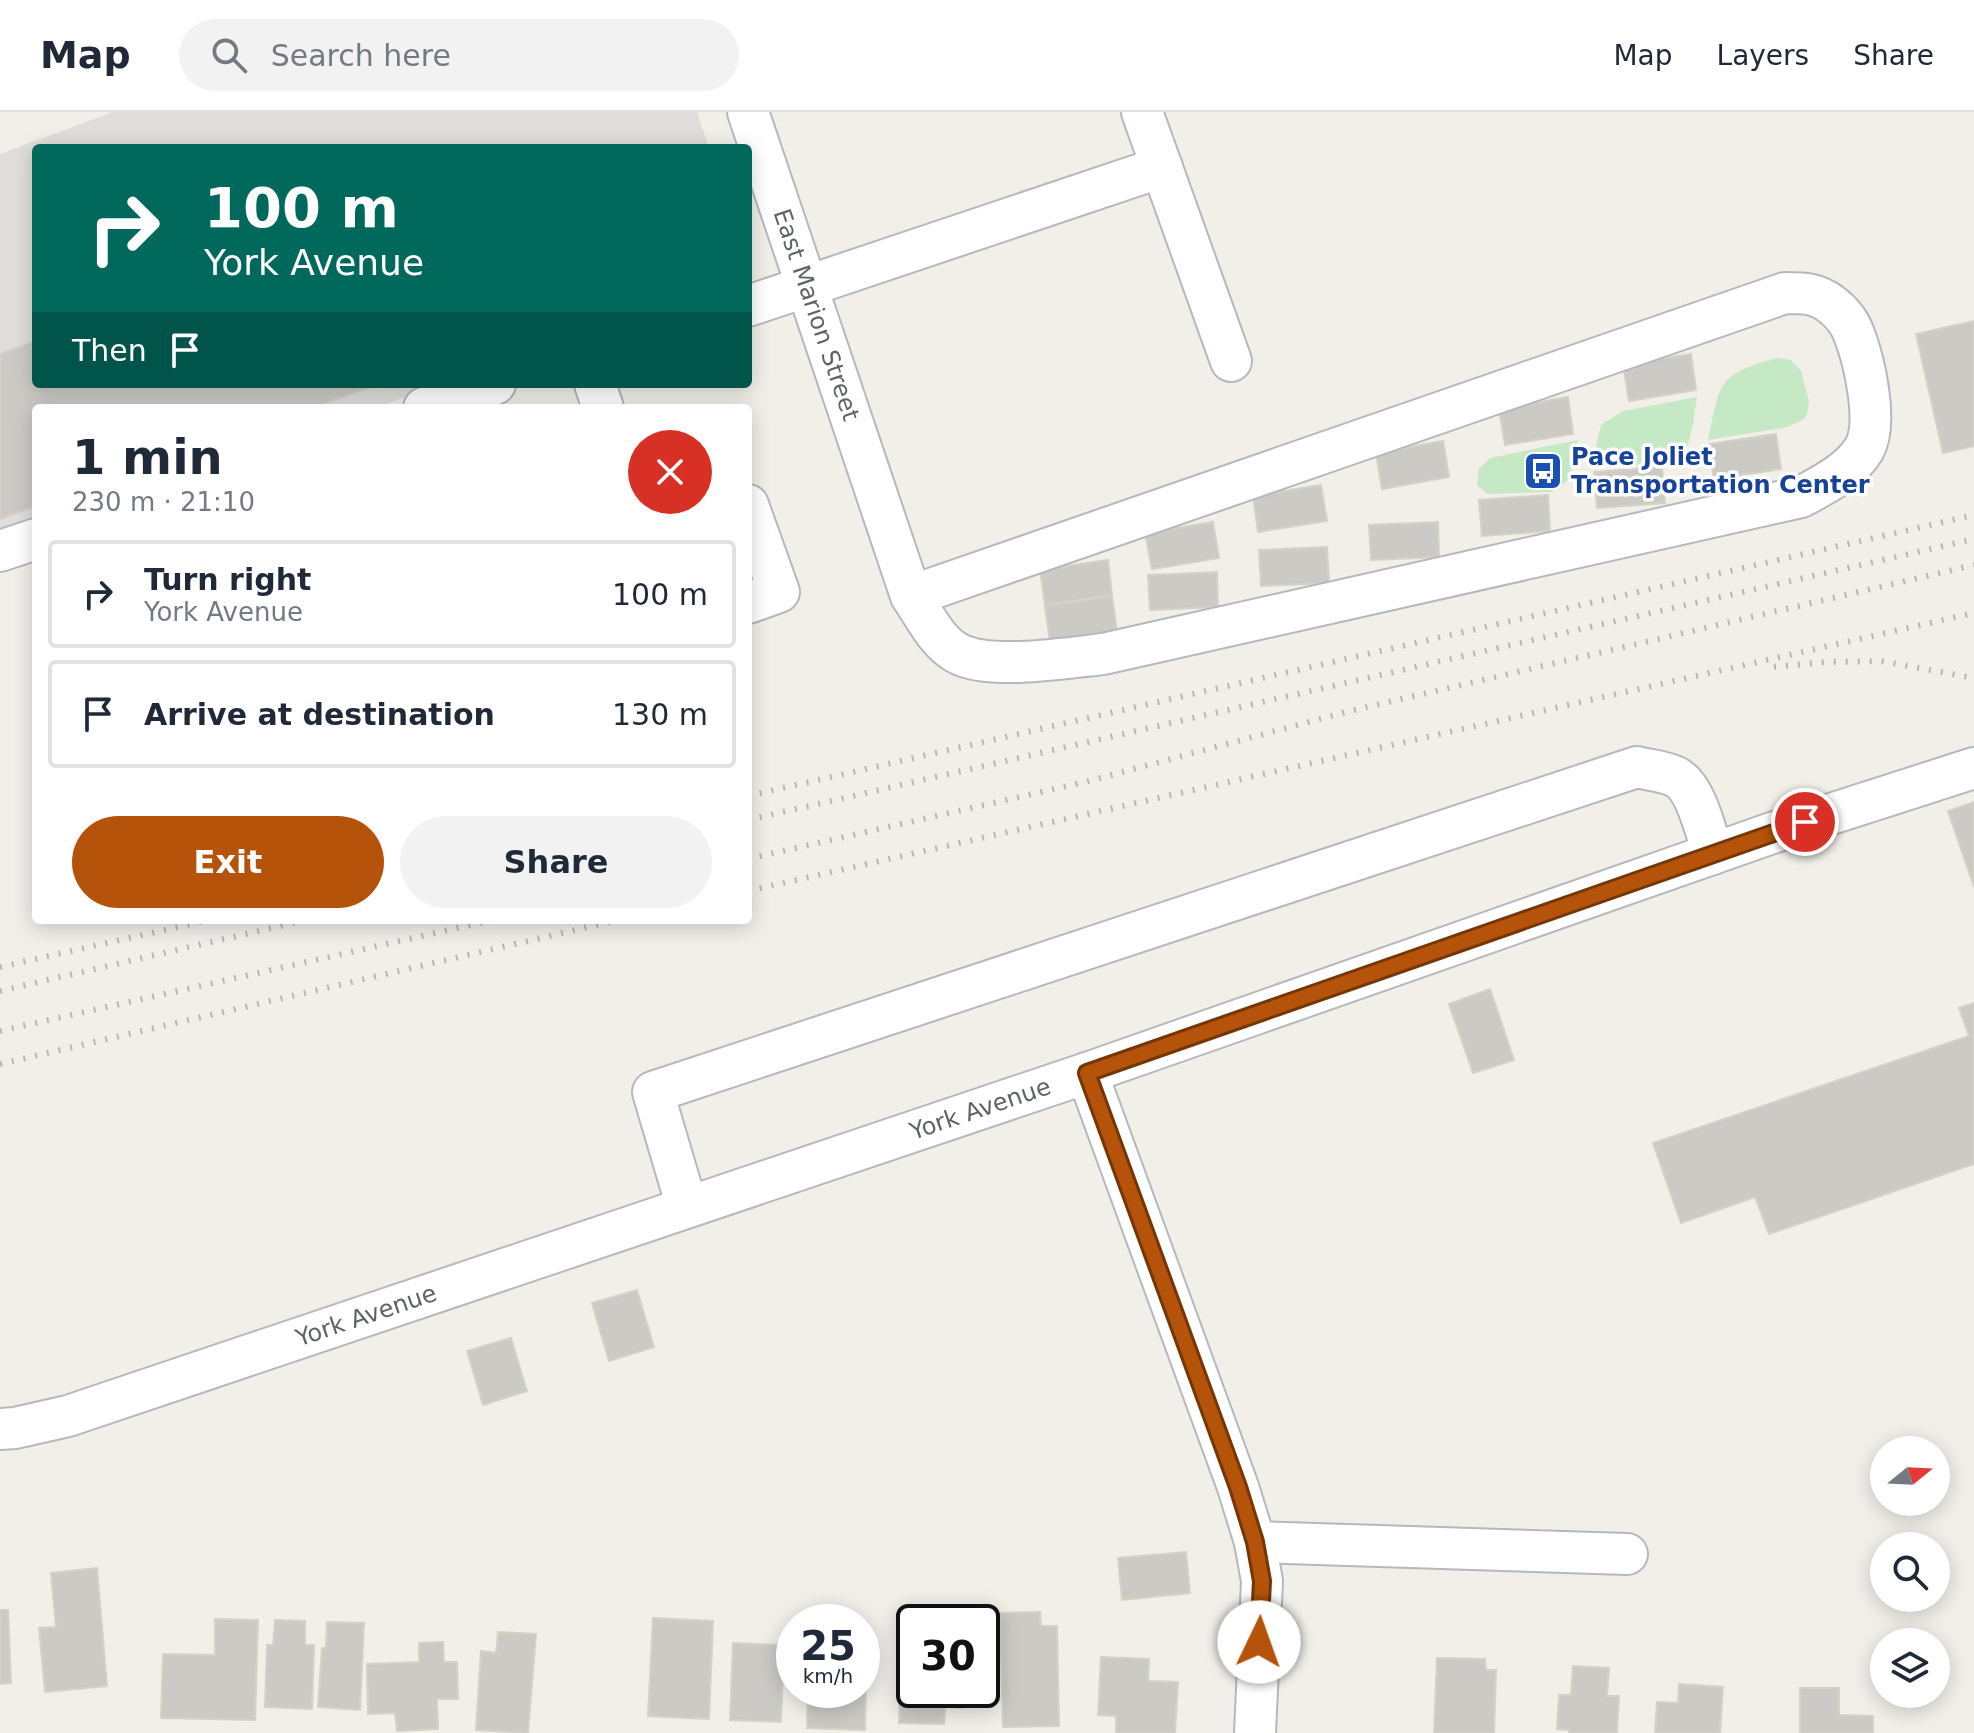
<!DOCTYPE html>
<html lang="en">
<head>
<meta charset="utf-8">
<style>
	:root { --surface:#fff; --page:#f2f2f3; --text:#1f2937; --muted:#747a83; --line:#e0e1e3; --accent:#b45309 }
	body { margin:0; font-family:"DejaVu Sans",sans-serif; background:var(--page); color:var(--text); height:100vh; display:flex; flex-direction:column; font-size:30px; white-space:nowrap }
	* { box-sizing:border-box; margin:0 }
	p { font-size:26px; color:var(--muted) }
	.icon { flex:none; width:44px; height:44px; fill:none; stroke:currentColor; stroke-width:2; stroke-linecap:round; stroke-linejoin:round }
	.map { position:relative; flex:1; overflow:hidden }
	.side { position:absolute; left:32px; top:292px; width:720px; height:520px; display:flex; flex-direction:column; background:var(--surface); border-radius:8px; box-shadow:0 4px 20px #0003 }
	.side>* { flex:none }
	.banner { position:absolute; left:32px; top:32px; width:720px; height:244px; border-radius:8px; box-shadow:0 4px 20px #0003; background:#00695c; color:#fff; overflow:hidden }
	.needle { width:52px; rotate:72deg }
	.controls { position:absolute; left:1870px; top:1324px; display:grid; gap:16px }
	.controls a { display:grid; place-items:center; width:80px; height:80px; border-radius:50%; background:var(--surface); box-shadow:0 4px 20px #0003; font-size:40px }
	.speed { position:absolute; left:776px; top:1492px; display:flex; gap:16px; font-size:40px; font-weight:700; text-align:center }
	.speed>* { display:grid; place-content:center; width:104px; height:104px; border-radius:50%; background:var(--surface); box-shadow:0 4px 20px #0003; line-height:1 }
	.speed small { font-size:20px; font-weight:400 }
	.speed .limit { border:4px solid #111; border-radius:12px; background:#fff; color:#111 }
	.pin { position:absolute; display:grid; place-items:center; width:68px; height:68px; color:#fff; margin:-34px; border:4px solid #fff; border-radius:50%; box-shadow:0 2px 8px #0007 }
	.me { position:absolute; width:88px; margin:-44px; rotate:3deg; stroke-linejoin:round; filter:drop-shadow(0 0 6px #0008) }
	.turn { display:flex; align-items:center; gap:28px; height:168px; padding:0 40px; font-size:36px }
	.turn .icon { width:104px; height:104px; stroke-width:2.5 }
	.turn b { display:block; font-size:56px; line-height:68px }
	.then { display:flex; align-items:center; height:76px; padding:0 40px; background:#0003; gap:16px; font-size:30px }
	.round { display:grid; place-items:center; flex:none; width:84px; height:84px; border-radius:42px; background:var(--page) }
	.head { display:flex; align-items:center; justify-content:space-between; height:136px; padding:0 40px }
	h1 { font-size:48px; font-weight:700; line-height:60px }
	.button { display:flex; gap:16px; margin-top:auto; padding:16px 40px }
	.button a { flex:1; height:92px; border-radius:48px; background:var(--accent); color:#fff; font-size:32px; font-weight:700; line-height:92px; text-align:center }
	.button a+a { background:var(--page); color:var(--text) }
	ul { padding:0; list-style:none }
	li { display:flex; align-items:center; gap:24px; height:108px; margin:0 16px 12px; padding:0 24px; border:4px solid var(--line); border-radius:8px }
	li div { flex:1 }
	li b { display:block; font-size:30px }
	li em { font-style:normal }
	header { display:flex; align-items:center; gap:48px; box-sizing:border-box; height:112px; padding:0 40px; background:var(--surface); border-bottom:2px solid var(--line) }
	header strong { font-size:38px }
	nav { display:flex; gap:44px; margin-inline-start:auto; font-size:28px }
	.search { width:560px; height:72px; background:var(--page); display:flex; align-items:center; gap:20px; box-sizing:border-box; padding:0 28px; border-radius:44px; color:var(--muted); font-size:30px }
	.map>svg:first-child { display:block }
</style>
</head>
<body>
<header>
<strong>Map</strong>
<div class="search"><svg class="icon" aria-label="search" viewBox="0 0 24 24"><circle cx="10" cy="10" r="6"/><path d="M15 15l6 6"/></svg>Search here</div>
<nav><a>Map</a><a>Layers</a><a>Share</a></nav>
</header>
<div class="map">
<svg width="1974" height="1621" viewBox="0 0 1974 1621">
	<rect width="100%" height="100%" fill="#f1efe8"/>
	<polygon fill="#e0deda" points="113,0 697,0 709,36 36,36 36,272 445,272 374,296 36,296 36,411 0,423 0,42"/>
	<g fill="#c5e8c5">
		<path d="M1778,246L1791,248L1801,259L1809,289L1807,302L1804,307L1788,315L1708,328C1721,270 1716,262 1778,246Z"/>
		<path d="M1697,285C1694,301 1693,320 1687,335C1678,357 1613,353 1591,356L1601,313L1623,299Z"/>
		<polygon points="1578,328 1569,367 1551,380 1488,382 1477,373 1479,357 1490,346"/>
	</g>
	<g fill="#cccac5" stroke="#d6d1c6" stroke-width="2">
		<polygon points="1974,209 1974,334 1943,341 1916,222"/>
		<polygon points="36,229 36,272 380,272 312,296 36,296 36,394 0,407 0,242"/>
		<polygon points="1691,242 1696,278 1629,289 1623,253"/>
		<polygon points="1568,285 1573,322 1505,333 1499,297"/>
		<polygon points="1776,322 1781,357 1714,367 1709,332"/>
		<polygon points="1443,329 1449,365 1382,377 1376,341"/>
		<polygon points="1662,355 1665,391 1597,396 1594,360"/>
		<polygon points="1321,373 1327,409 1258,420 1253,384"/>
		<polygon points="1548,383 1550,419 1482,424 1479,388"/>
		<polygon points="1213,410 1219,446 1152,457 1145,421"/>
		<polygon points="1438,410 1439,445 1371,448 1369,413"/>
		<polygon points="1327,435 1329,471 1261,474 1259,438"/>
		<polygon points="1108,448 1112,483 1045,493 1040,458"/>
		<polygon points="1217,460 1218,495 1150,498 1148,463"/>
		<polygon points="1112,484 1117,519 1050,529 1045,494"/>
		<polygon points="1974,690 1974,775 1948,699"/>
		<polygon points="1490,877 1514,948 1473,961 1449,892"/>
		<polygon points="1974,891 1974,1052 1769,1122 1755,1085 1681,1111 1653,1031 1969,924 1959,896"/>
		<polygon points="637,1178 654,1235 609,1249 592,1191"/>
		<polygon points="511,1226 527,1279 483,1293 467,1239"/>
		<polygon points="1186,1440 1190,1481 1122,1488 1118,1446"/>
		<polygon points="97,1456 107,1574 45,1580 39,1516 56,1515 51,1461"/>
		<polygon points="0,1498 8,1498 11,1571 0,1572"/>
		<polygon points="1040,1500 1041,1514 1057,1514 1059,1614 1003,1615 1000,1501"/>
		<polygon points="653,1506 713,1509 709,1607 648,1604"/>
		<polygon points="215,1507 258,1508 255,1608 161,1606 163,1542 215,1543"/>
		<polygon points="275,1508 305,1509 305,1533 314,1533 312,1597 265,1595 267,1533 273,1533"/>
		<polygon points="810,1508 867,1510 865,1618 807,1616 808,1578 862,1578 862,1510"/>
		<polygon points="327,1510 364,1511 360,1598 318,1595 322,1536 326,1536"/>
		<polygon points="901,1517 914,1517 914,1578 964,1578 963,1596 945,1595 944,1612 899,1611"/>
		<polygon points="498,1520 536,1522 528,1621 476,1618 481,1539 496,1541"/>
		<polygon points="443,1530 444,1550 457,1550 458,1587 437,1587 438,1617 397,1619 395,1601 368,1602 367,1552 419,1550 419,1531"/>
		<polygon points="733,1531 784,1533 781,1610 730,1608"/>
		<polygon points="1101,1545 1149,1547 1148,1569 1178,1570 1175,1621 1116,1621 1116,1604 1098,1603"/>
		<polygon points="1437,1546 1485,1547 1486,1558 1496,1558 1494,1621 1434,1621"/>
		<polygon points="1573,1554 1609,1556 1607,1584 1619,1584 1617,1621 1569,1621 1569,1618 1557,1617 1559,1583 1571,1583"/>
		<polygon points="1679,1572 1723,1575 1720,1621 1655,1621 1657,1590 1678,1591"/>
		<polygon points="1800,1576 1839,1576 1839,1603 1873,1604 1873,1621 1800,1621"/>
	</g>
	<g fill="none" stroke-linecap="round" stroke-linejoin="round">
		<g stroke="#b5b8bc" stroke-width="44">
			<g id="minor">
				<path id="s1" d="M748,0L911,484C925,504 937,531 959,542C991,558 1067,546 1103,542L1801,385C1823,373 1851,359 1864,337C1879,311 1864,248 1854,222C1850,211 1841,200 1832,193C1817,181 1804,181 1785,181L911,484"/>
				<polyline points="1142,0 1231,249"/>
				<polyline points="748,194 1162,55"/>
				<polyline points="595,272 603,296"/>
				<polyline points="424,296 495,272"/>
				<polyline points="748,393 779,480 748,491"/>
				<polyline points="0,439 36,427"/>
				<polyline points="1087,961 1238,1375 1255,1430 1262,1469 1255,1621"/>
				<path d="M687,1095L653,980L1637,655C1648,658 1663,659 1674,664C1696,673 1706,721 1713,742"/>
				<path id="s2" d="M0,1317L15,1316L68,1304L1087,961L1775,720L1974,656"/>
				<polyline points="1255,1430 1627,1442"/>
			</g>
		</g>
		<use href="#minor" stroke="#fff" stroke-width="40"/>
		<g stroke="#b6b7b8" stroke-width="6" stroke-dasharray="2 10" stroke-linecap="butt">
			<polyline points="1774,555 1825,550 1881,549 1974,566"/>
			<polyline points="748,684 1974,403"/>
			<polyline points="748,708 1974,427"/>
			<polyline points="748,747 1089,669 1346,600 1974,453"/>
			<polyline points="748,779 1974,501"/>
			<polyline points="0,855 209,808"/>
			<polyline points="0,879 306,808"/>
			<polyline points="0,919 493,808"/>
			<polyline points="0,952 618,808"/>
		</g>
	</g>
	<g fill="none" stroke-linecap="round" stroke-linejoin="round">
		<g stroke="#753606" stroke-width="20">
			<polyline id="route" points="1259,1530 1262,1469 1255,1430 1238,1375 1087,961 1805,710"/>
		</g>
		<use href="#route" stroke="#b45309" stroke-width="14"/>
	</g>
	<defs>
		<g id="bus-square" transform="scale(2)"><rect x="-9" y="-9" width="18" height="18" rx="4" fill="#1a4fb4" stroke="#fff"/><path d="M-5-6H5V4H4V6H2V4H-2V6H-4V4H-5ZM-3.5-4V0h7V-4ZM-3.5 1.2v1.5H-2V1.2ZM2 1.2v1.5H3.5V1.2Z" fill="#fff"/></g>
	</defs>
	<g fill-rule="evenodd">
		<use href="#bus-square" x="1543" y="359"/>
	</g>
	<g text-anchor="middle" stroke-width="7" stroke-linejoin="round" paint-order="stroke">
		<g font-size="24" fill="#5f6368" stroke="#fff">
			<text dy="8" stroke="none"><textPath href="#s1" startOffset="214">East Marion Street</textPath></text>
			<text dy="8" stroke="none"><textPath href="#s2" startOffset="1032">York Avenue</textPath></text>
			<text dy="8" stroke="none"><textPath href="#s2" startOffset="384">York Avenue</textPath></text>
		</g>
		<g font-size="24" font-weight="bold" fill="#164399" stroke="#fff" text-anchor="start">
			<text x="1571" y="353">Pace Joliet<tspan x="1571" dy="28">Transportation Center</tspan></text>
		</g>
	</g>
</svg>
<div class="controls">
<a><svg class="needle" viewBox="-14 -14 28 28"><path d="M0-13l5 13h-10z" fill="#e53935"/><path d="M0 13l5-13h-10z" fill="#747a83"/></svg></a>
<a><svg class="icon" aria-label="search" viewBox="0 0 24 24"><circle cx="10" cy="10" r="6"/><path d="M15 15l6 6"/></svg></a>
<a><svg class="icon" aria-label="layers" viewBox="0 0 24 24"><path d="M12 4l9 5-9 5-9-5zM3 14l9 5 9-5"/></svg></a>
</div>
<div class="speed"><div>25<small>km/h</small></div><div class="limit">30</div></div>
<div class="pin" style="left:1805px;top:710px;background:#d93025"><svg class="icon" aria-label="arrive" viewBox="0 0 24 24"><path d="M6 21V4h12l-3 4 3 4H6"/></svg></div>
<svg class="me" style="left:1259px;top:1530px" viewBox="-20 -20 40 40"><circle r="19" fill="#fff"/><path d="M0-13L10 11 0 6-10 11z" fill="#b45309"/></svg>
<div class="banner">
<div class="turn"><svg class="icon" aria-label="right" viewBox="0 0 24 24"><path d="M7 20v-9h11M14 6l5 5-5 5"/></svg><div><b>100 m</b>York Avenue</div></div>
<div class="then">Then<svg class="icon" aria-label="arrive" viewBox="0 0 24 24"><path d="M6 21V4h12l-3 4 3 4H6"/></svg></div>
</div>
<section class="side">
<div class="head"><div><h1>1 min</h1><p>230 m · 21:10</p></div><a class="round" style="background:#d93025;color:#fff"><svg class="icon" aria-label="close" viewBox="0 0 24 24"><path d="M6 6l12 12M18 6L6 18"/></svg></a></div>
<ul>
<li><svg class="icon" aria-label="right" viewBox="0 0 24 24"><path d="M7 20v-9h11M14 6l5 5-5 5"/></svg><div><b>Turn right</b><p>York Avenue</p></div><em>100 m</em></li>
<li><svg class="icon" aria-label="arrive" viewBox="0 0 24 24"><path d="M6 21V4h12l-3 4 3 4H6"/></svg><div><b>Arrive at destination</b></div><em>130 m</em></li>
</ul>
<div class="button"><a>Exit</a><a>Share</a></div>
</section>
</div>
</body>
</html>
